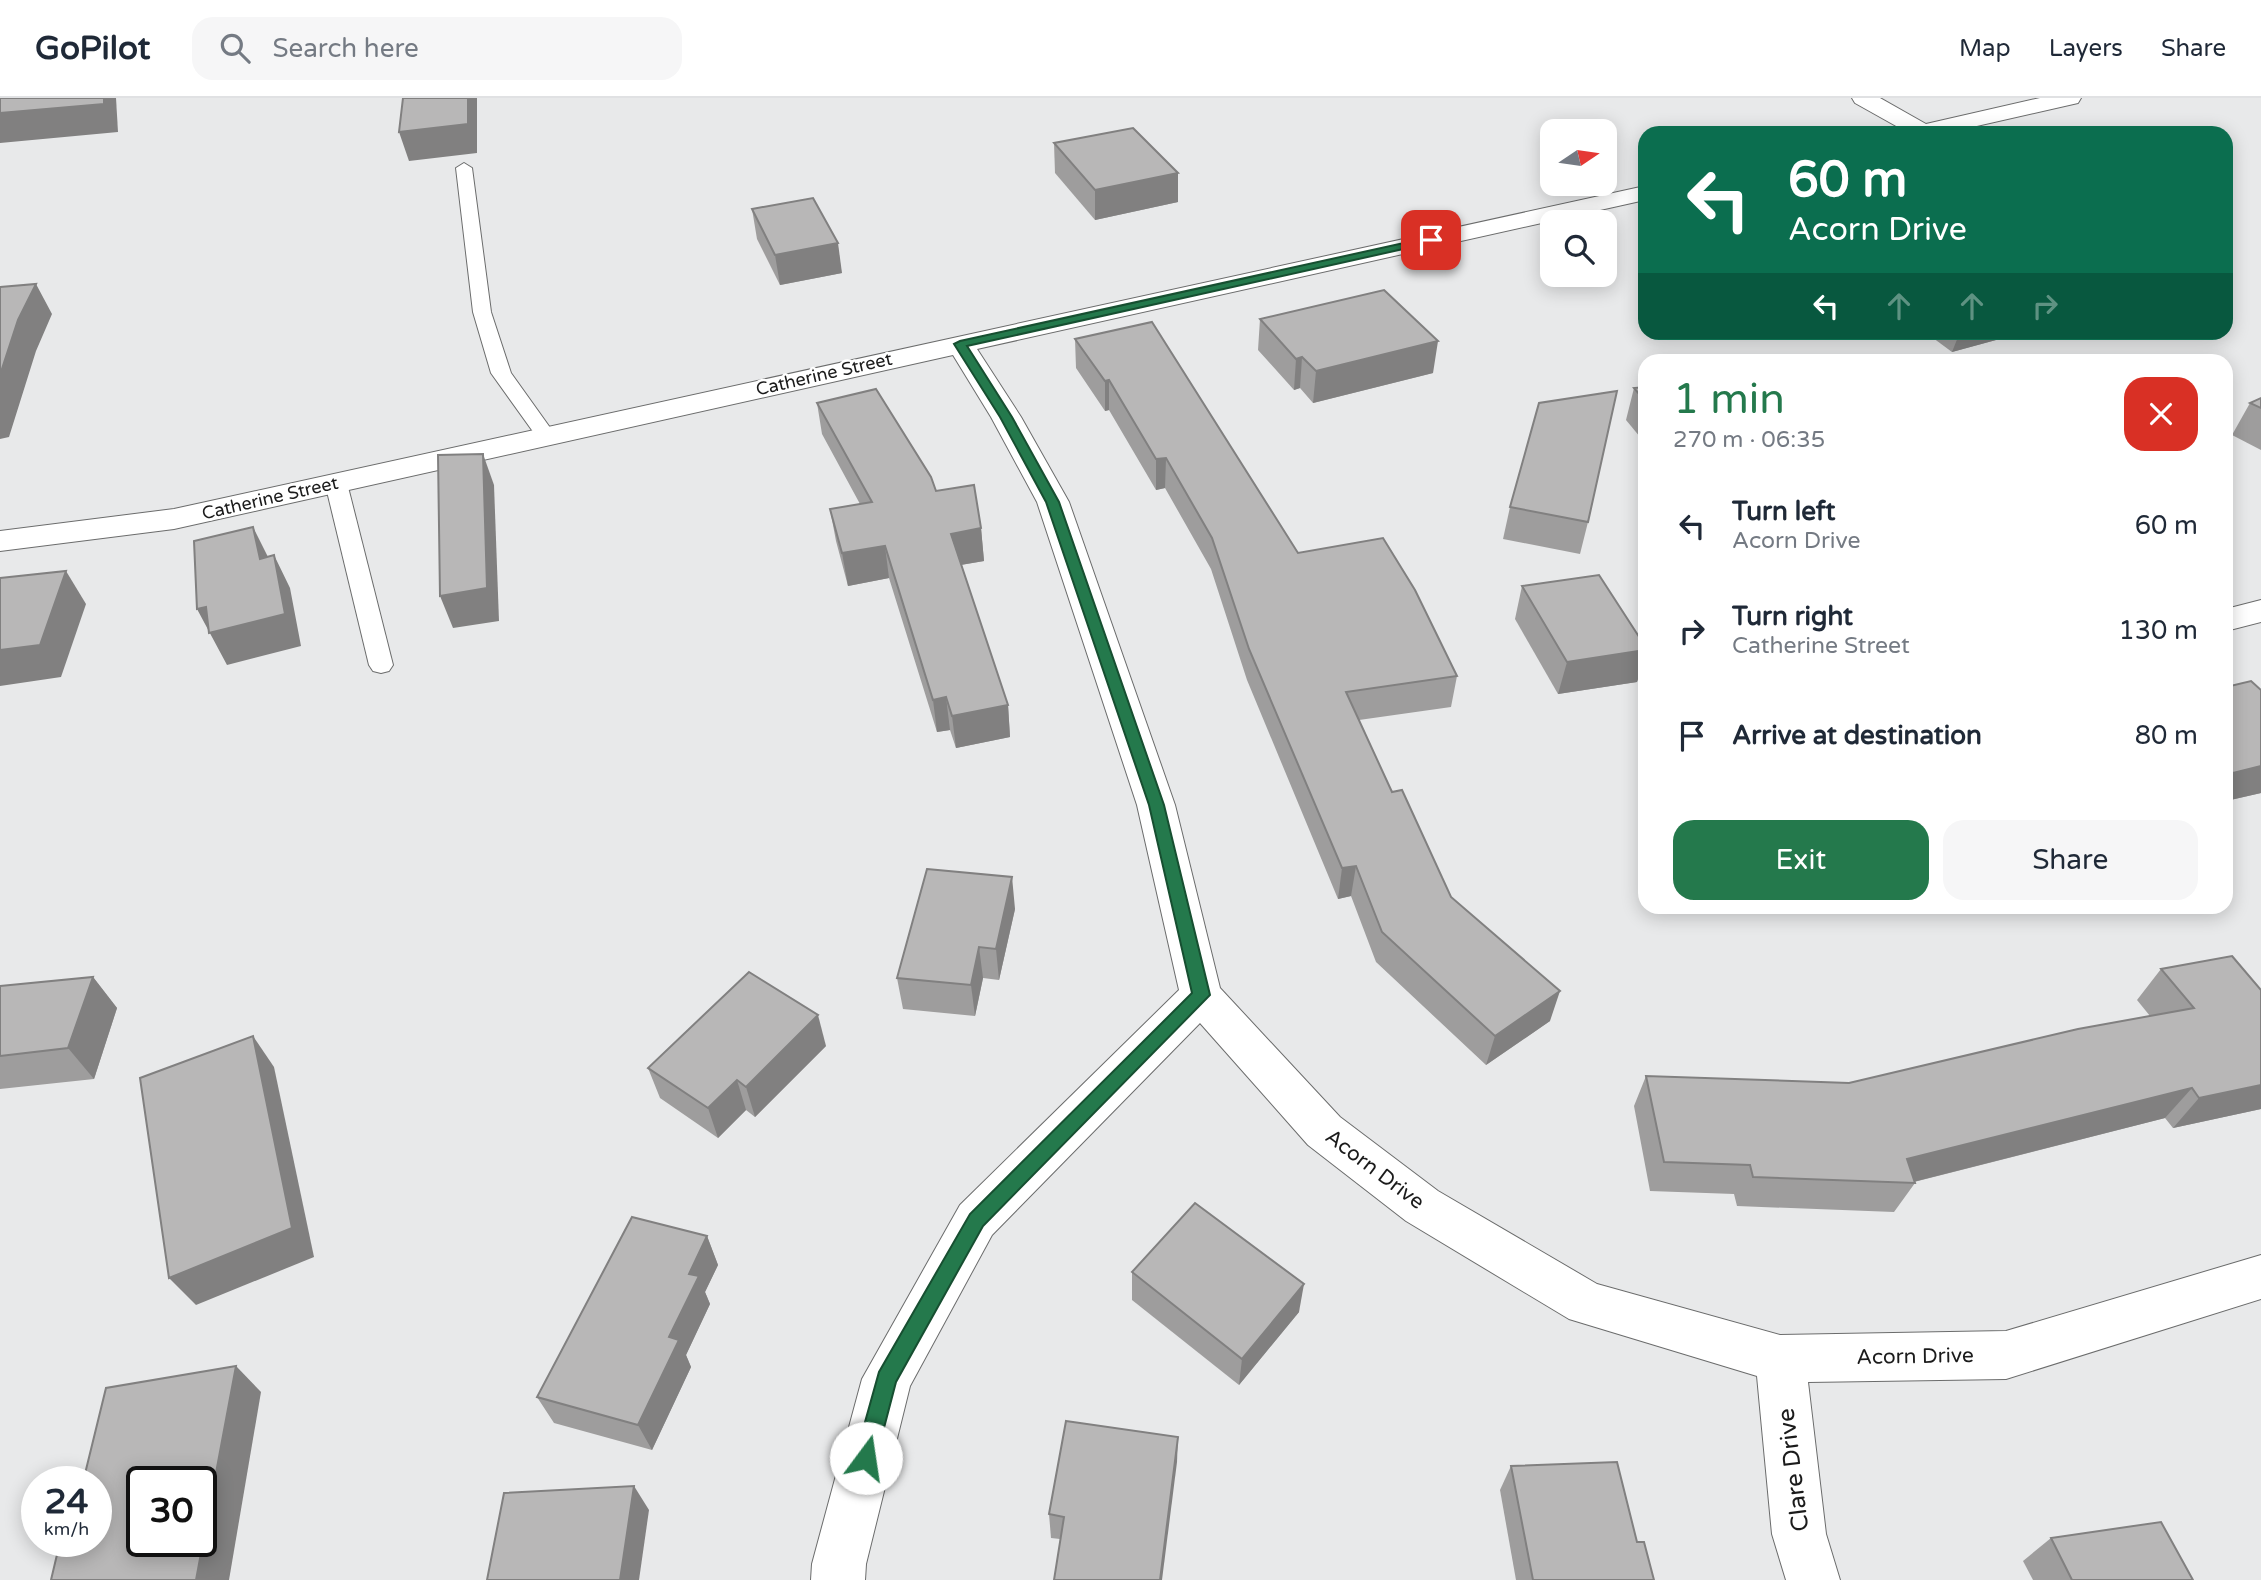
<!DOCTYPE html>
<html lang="en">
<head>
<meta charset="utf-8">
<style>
	:root { --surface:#fff; --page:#f6f6f7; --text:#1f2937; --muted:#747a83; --line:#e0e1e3; --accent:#24794c }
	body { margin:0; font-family:"Varela Round",sans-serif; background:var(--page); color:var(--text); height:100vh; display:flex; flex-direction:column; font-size:26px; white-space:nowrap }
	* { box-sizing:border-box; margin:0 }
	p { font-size:23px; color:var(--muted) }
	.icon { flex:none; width:38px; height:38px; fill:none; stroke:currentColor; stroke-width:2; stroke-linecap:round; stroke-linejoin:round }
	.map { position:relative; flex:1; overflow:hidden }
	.side { position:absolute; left:1638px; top:256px; width:595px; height:560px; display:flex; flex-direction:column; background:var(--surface); border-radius:21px; box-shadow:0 4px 18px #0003 }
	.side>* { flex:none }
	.top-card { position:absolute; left:1638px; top:28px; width:595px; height:214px; border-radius:21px; box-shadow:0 4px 18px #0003; background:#0b6e4f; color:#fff; overflow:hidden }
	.needle { width:46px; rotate:77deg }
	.tools { position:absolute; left:1540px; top:21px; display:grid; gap:14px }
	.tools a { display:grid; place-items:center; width:77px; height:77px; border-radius:14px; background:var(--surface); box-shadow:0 4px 18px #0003; font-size:35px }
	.speed { position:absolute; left:21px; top:1368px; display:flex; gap:14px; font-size:35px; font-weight:700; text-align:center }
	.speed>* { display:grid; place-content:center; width:91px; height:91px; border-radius:50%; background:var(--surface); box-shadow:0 4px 18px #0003; line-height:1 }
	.speed small { font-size:18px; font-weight:400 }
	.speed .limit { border:4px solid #111; border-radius:10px; background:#fff; color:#111 }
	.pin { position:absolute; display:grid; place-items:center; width:60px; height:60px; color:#fff; margin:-30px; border-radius:14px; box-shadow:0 4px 10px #0006 }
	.me { position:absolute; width:77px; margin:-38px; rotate:14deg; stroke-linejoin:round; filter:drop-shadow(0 0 5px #0008) }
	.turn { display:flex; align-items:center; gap:24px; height:147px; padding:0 35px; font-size:32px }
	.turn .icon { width:91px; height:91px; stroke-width:2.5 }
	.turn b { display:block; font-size:49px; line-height:60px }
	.lanes { display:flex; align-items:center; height:66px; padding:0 35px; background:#0003; justify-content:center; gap:35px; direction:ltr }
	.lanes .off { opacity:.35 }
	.round { display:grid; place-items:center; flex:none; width:74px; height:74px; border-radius:21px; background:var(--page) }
	.headline { display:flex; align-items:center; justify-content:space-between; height:119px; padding:0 35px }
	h1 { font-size:42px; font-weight:600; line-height:52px; color:var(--accent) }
	.cta { display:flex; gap:14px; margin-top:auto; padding:14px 35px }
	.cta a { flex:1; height:80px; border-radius:21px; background:var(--accent); color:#fff; font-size:28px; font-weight:600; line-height:80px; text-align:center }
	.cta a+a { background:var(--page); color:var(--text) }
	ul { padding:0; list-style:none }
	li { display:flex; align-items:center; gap:21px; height:105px; padding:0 35px }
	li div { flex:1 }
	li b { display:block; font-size:26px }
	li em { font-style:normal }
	header { display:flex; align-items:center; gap:42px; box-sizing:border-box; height:98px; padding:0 35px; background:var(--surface); border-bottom:2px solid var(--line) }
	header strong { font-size:33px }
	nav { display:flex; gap:38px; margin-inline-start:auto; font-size:24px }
	.search { width:490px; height:63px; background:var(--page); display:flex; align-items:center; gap:18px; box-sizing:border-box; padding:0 24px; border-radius:21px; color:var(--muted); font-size:26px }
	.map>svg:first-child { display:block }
</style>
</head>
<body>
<header>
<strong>GoPilot</strong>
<div class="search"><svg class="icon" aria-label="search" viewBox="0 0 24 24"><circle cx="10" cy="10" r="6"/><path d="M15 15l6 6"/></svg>Search here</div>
<nav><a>Map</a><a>Layers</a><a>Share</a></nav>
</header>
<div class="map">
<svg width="2261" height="1482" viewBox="0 0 2261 1482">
	<rect width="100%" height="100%" fill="#e8e9ea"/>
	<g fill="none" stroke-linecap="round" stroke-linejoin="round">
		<g stroke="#6b6c6c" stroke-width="2">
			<g id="service">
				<polygon points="464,65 472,70 491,214 511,275 556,338 553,342 539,342 491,275 473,214 456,70"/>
				<polygon points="336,379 343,381 347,385 393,567 389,573 381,575 373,573 369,567 325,385 329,381"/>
			</g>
		</g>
		<g stroke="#6b6c6c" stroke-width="2">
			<g id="minor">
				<polygon points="1852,0 1880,0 1926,26 2040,0 2081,0 2078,5 1946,35 1903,35 1905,33 1855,5"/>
				<polygon points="1645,88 1645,102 977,251 1021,319 1069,404 1175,707 1220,890 1340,1019 1438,1093 1597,1186 1780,1237 2006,1233 2261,1157 2261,1201 2006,1281 1808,1284 1826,1436 1840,1482 1786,1482 1772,1436 1757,1278 1569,1221 1406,1123 1308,1047 1200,925 992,1137 910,1288 866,1466 865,1482 811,1482 812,1466 862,1281 960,1107 1179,892 1137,707 1037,404 991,319 953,257 174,431 0,453 0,433 174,411"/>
				<polygon points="2261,502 2261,524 2226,533 2226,511"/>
			</g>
		</g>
		<use href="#service" fill="#fff" fill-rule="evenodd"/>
		<use href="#minor" fill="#fff" fill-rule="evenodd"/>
	</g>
	<g fill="#9e9d9d">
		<polygon points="1054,45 1178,104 1095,122 1055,75"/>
		<polygon points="752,111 842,175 780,187 757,141"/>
		<polygon points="1260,221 1433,275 1313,305 1300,290 1294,292 1258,252"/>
		<polygon points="1925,234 2019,234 2018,236 1952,254"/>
		<polygon points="1075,241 1298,455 1457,578 1451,609 1359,622 1392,694 1451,799 1550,923 1486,967 1376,864 1351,798 1338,801 1247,582 1211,471 1165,390 1156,392 1109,312 1105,313 1076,270"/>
		<polygon points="1645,289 1645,345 1626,322 1634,290"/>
		<polygon points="2261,300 2261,352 2232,337 2250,305"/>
		<polygon points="817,305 936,393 981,430 984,463 961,467 1008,607 1010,639 956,650 950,632 937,634 889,480 848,488 836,443 830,411 860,406 822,336"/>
		<polygon points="1510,409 1588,424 1580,456 1503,441"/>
		<polygon points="1522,488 1645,548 1645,560 1637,584 1558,596 1515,521"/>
		<polygon points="2226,589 2261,592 2261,695 2226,703"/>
		<polygon points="1015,811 999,882 983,880 975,918 903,911 897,880"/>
		<polygon points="2161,871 2261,892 2261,1011 2173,1030 2165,1020 1914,1084 1915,1085 1894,1114 1737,1108 1734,1096 1650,1093 1634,1008 1646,978 1849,985 2150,918 2137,902"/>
		<polygon points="93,879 117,910 94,981 0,991 0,888"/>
		<polygon points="826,948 755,1019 746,1012 718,1040 660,1000 648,970"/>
		<polygon points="707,1138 718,1167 705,1194 710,1206 686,1257 691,1269 652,1352 554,1325 537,1299"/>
		<polygon points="1132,1174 1299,1214 1239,1287 1132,1202"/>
		<polygon points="1177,1364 1060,1441 1051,1440 1049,1416"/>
		<polygon points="1511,1368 1637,1444 1654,1482 1516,1482 1500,1392"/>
		<polygon points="2051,1440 2193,1482 2033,1482 2023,1463"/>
	</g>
	<g fill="#818080">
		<polygon points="104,0 116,0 118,34 0,45 0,15"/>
		<polygon points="468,0 477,0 477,55 409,63 399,34"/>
		<polygon points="1178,75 1178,104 1095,122 1095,92"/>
		<polygon points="838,145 842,175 780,187 775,157"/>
		<polygon points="36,186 52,216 36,253 9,339 0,341 0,277 18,222"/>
		<polygon points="1960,234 2019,234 2018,236 1952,254"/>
		<polygon points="1438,243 1433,275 1313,305 1316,273"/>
		<polygon points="1302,259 1300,290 1294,292 1296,261"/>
		<polygon points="1109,282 1109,312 1105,313 1105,283"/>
		<polygon points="483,356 494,387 499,523 453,530 440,498"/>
		<polygon points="1166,360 1165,390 1156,392 1156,361"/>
		<polygon points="253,429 269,461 260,461"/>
		<polygon points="981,430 984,463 954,468 951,436"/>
		<polygon points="885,448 889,480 848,488 842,455"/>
		<polygon points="274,457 290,490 301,548 227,567 197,511 206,509"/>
		<polygon points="66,473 86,506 61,579 0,588 0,552"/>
		<polygon points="1645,552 1645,560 1637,584 1558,596 1567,564"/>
		<polygon points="946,599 950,632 937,634 933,602"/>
		<polygon points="1008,607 1010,639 956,650 952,618"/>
		<polygon points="2261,668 2261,695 2226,703 2226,685 2233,675"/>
		<polygon points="1356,768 1351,798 1338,801 1342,770"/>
		<polygon points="1012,779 1015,811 999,882 996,851"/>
		<polygon points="979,849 983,880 975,918 971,887"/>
		<polygon points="93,879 117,910 94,981 68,950"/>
		<polygon points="1560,893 1550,923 1486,967 1495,938"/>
		<polygon points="818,917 826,948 755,1019 746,989"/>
		<polygon points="253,938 274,969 314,1159 196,1207 169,1180"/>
		<polygon points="2261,979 2261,1011 2173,1030 2199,1000"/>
		<polygon points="737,982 746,1012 718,1040 708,1010"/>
		<polygon points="2192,990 2165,1020 1909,1085 1907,1061"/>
		<polygon points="707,1138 718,1167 705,1194 710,1206 686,1257 691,1269 652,1352 638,1327 669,1239 689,1176"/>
		<polygon points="1304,1186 1299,1214 1239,1287 1242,1261"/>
		<polygon points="236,1268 261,1294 229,1482 196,1482"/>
		<polygon points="1178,1339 1177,1364 1162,1482 1160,1482"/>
		<polygon points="634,1388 649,1412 639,1482 620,1482"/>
	</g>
	<g fill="#b8b7b7" stroke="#818080" stroke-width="2" fill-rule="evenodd">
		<polygon points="0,0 104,0 104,6 0,15"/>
		<polygon points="403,0 468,0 468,26 399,34"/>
		<polygon points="1133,30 1178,75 1095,92 1054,45"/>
		<polygon points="813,100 838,145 775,157 752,111"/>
		<polygon points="36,186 18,222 0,277 0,189"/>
		<polygon points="1384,192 1438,243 1316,273 1302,259 1296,261 1260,221"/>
		<polygon points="1152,224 1298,455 1383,440 1415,492 1457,578 1346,594 1392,694 1402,692 1451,799 1560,893 1495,938 1382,834 1356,768 1342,770 1249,551 1212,440 1166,360 1156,361 1109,282 1105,283 1075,241"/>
		<polygon points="1645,289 1645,303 1634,290"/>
		<polygon points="876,291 931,379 936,393 974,387 981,430 951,436 1008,607 952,618 946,599 933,602 885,448 842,455 830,411 872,404 817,305"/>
		<polygon points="1617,293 1588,424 1510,409 1539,305"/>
		<polygon points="2261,300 2261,310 2250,305"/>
		<polygon points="483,356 487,490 440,498 438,357"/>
		<polygon points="253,429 260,461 274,457 285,516 209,535 206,509 197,511 194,443"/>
		<polygon points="66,473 40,547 0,552 0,480"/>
		<polygon points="1599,477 1645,548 1645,552 1567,564 1522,488"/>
		<polygon points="2251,583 2261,592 2261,668 2233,675 2226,668 2226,589"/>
		<polygon points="927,771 1012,779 996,851 979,849 971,887 897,880"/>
		<polygon points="2232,858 2261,892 2261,987 2199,1000 2192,990 1907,1061 1915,1085 1753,1079 1750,1067 1664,1064 1646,978 1849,985 2078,931 2194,910 2161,871"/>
		<polygon points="749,874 818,917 746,989 737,982 708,1010 648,970"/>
		<polygon points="93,879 68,950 0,958 0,888"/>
		<polygon points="253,938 292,1130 169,1180 140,980"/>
		<polygon points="1195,1105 1304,1186 1242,1261 1132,1174"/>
		<polygon points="632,1119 707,1138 689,1176 699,1178 669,1239 679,1242 638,1327 537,1299"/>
		<path d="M236,1268L196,1482H51L60,1444H96V1384H83L106,1290ZM142,1384H201V1444H142Z"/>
		<polygon points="1066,1323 1178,1339 1160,1482 1054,1482 1064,1419 1049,1416"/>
		<polygon points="1617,1364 1637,1444 1644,1444 1654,1482 1533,1482 1511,1368"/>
		<polygon points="634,1388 620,1482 487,1482 504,1395"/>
		<polygon points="2161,1424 2193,1482 2072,1482 2051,1440"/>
	</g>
	<polygon fill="#24794c" stroke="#174f31" stroke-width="2" points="1431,139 1435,139 1435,144 967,248 1012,319 1059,404 1164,707 1210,897 983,1128 896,1284 874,1368 866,1371 859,1368 855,1360 879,1274 970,1116 1192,895 1149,707 1046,404 1000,319 954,246 960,243"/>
	<g text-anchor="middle" stroke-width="5" stroke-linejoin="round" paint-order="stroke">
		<g font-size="18" fill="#1b1b1b" stroke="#fff">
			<text transform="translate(824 276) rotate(-13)" y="6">Catherine Street</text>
			<text transform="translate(270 400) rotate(-13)" y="6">Catherine Street</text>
		</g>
		<g font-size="21" fill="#1b1b1b" stroke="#fff">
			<text transform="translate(1375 1071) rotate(37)" y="7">Acorn Drive</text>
			<text transform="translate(1915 1258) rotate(-1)" y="7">Acorn Drive</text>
		</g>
		<g font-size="24" fill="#1b1b1b" stroke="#fff">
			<text transform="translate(1793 1372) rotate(-97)" y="8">Clare Drive</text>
		</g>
	</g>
</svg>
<div class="tools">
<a><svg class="needle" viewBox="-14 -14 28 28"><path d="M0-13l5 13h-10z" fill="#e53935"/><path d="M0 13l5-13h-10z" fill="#747a83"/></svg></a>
<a><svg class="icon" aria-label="search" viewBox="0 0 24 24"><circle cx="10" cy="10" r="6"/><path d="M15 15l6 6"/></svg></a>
</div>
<div class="speed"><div>24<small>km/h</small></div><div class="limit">30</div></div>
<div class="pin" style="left:1431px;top:142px;background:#d93025"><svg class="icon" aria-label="arrive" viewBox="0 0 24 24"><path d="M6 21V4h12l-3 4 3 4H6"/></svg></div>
<svg class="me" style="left:866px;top:1360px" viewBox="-20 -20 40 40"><circle r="19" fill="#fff"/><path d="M0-13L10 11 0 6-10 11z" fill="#24794c"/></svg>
<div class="top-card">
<div class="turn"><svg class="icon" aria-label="left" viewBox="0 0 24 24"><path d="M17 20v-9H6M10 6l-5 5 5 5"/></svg><div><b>60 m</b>Acorn Drive</div></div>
<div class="lanes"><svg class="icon" aria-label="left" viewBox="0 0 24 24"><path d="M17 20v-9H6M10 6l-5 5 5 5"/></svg><svg class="icon off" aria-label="ahead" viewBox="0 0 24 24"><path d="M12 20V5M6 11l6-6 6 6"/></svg><svg class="icon off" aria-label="ahead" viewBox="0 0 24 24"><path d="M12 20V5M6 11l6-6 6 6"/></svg><svg class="icon off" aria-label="right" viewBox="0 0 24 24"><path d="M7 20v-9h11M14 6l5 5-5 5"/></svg></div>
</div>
<section class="side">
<div class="headline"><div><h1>1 min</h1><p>270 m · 06:35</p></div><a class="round" style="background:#d93025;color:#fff"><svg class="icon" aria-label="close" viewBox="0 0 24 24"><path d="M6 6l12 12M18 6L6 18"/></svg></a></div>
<ul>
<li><svg class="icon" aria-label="left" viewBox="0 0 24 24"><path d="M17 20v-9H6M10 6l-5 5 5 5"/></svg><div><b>Turn left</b><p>Acorn Drive</p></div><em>60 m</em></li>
<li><svg class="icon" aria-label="right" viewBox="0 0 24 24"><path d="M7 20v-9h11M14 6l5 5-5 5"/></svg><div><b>Turn right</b><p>Catherine Street</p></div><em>130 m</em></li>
<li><svg class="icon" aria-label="arrive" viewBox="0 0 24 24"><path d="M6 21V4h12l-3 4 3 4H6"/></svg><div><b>Arrive at destination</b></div><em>80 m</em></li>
</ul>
<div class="cta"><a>Exit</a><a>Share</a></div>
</section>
</div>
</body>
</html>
